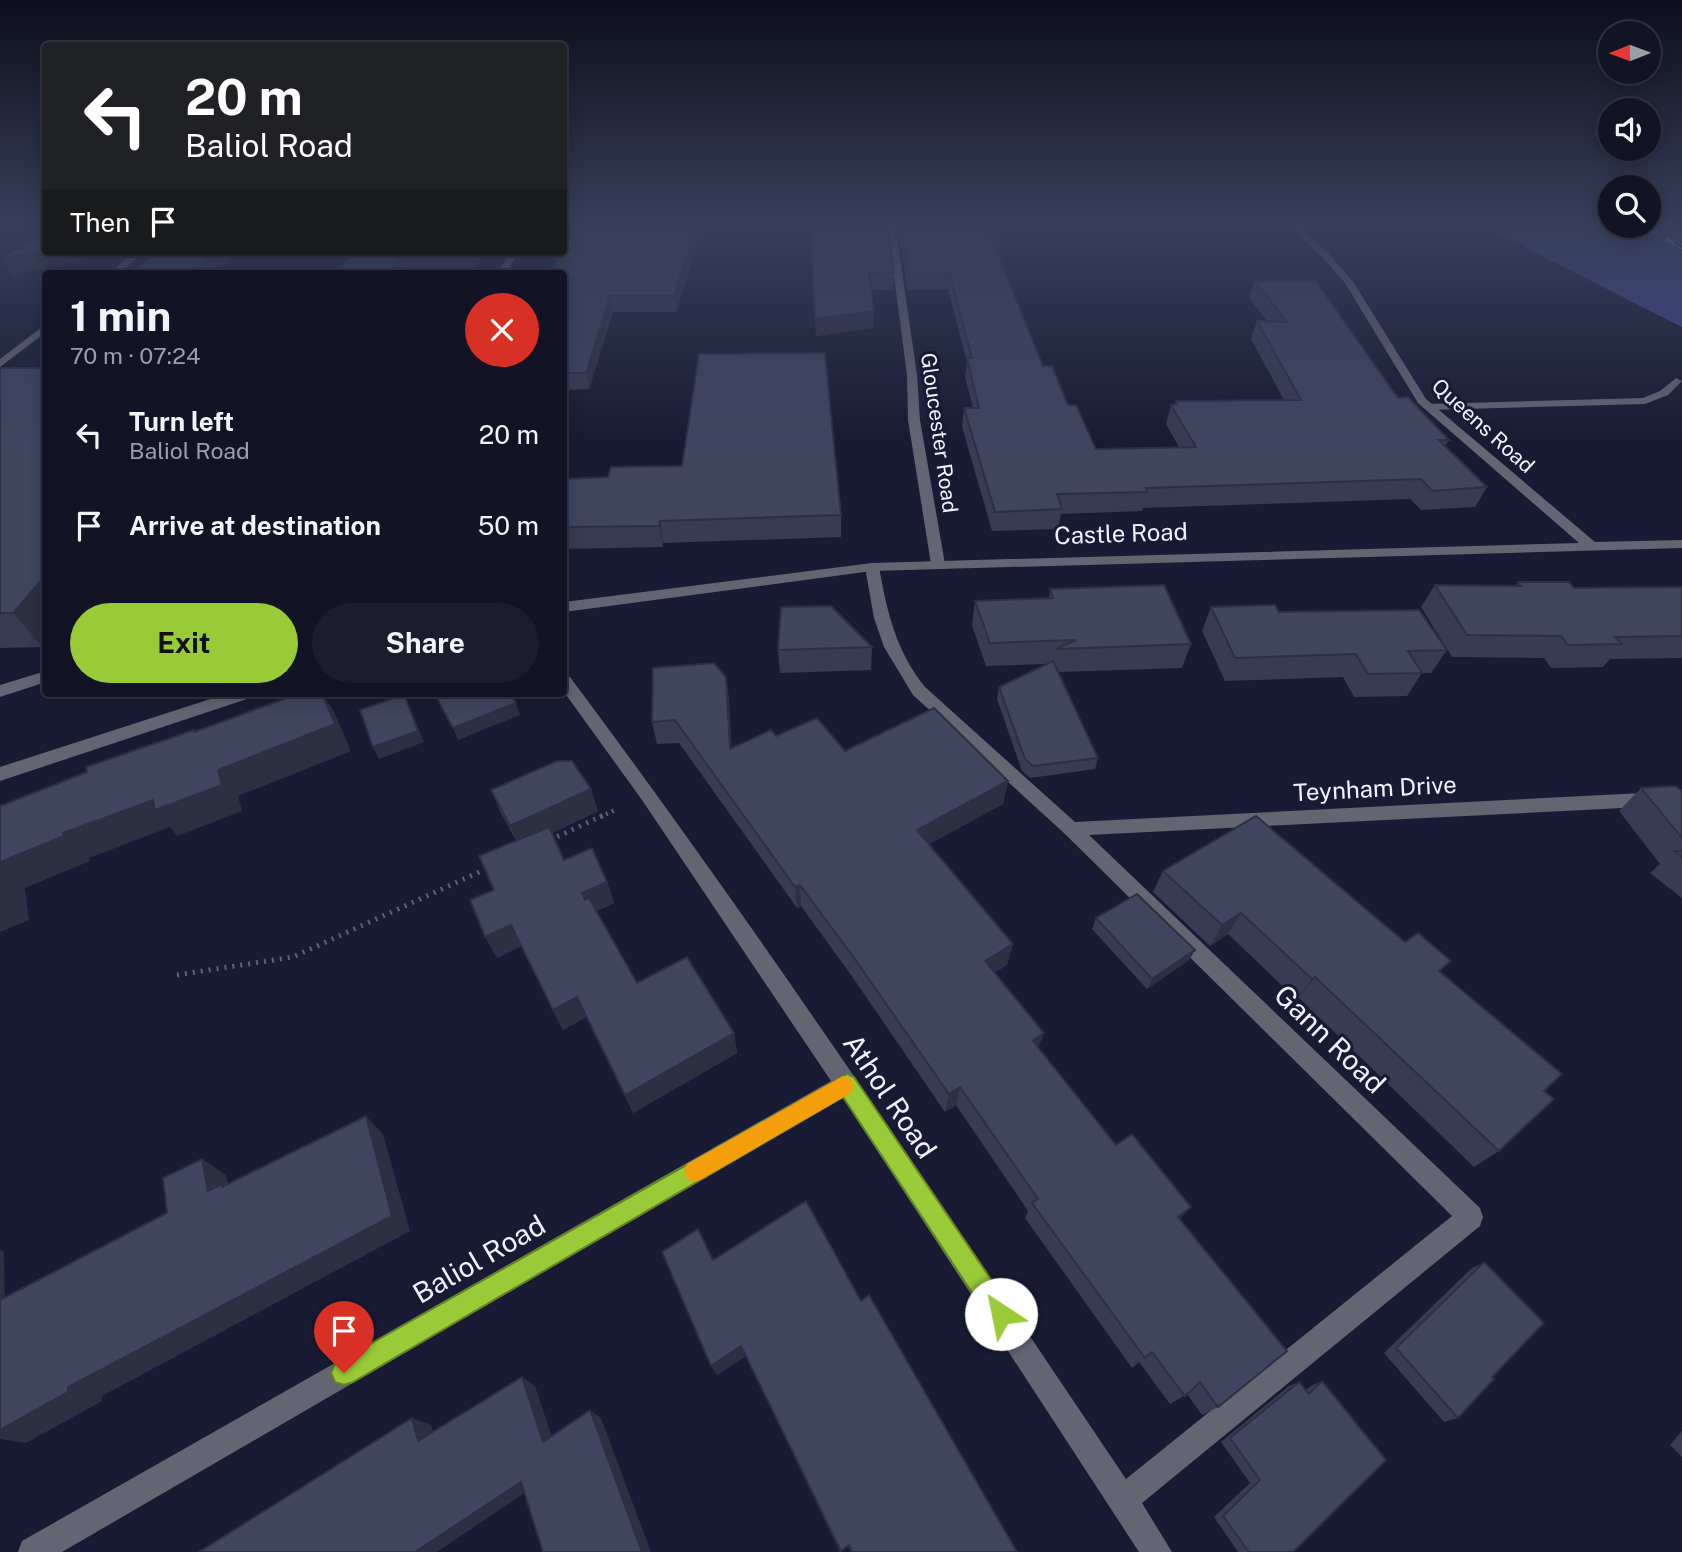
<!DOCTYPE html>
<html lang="en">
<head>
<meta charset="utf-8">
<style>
	:root { --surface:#121426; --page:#1b1d2e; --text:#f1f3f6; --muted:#9c9ea7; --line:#313343; --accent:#98cb37 }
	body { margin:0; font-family:"Public Sans",sans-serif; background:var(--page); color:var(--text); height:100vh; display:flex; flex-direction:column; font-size:26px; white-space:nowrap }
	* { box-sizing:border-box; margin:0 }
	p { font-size:23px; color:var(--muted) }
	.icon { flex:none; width:38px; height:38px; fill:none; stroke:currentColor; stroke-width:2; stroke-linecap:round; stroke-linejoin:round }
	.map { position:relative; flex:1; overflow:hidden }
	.side { position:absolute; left:42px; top:270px; width:525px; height:427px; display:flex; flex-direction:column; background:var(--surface); border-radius:7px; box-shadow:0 4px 18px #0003,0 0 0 2px var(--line) }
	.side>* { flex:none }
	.banner { position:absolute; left:42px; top:42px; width:525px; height:214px; border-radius:7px; box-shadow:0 4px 18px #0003,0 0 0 2px var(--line); background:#202124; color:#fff; overflow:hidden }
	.needle { width:46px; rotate:269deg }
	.tools { position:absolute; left:1598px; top:21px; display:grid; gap:14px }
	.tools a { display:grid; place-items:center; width:63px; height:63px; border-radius:50%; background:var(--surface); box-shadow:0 4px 18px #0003,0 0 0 2px var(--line); font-size:35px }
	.pin { position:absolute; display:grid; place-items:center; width:60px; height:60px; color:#fff; margin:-72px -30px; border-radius:50% 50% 50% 0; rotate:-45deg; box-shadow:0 0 7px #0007 }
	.pin .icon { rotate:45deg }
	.me { position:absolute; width:77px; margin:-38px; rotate:326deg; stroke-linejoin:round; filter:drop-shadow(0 0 5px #0008) }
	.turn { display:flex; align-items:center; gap:24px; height:147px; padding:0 28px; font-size:32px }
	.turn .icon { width:91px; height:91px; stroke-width:2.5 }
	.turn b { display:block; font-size:49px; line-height:60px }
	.then { display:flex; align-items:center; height:66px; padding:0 28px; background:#0003; gap:14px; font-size:26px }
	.round { display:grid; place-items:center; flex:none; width:74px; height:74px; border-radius:37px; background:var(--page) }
	.overview { display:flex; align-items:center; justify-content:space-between; height:119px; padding:0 28px }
	h1 { font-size:42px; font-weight:700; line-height:52px }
	.action { display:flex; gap:14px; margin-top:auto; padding:14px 28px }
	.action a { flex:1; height:80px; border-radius:42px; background:var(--accent); color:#111; font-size:28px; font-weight:700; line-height:80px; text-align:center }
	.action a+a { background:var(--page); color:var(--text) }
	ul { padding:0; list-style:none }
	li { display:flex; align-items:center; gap:21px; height:91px; padding:0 28px }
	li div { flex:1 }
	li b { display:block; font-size:26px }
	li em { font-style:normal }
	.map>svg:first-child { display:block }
</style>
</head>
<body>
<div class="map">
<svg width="1682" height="1552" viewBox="0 0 1682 1552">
	<rect width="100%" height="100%" fill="#181b33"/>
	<polygon fill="#424892" points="1477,223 1610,223 1610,226 1682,223 1682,327"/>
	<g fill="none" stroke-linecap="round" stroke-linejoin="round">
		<polyline stroke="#5f6175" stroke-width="4.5" stroke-dasharray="2 4.5" stroke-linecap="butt" points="600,817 615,810"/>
		<g stroke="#5f6175" stroke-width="5" stroke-dasharray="2 6" stroke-linecap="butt">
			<polyline points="550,840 604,815"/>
			<polyline points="177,975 293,957 488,868"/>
		</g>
		<g fill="#636572" fill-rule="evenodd">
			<polygon points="1676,378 1682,381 1668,395 1645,404 1428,410 1422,407 1428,404 1643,398 1660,391"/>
			<polygon points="46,671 46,682 0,697 0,685"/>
		</g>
		<g fill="#636572" fill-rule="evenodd">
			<polygon points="887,223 895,223 917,375 920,420 945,564 938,568 931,564 908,420 907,375"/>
			<polygon points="510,252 518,252 507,273 497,273"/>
			<path d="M872,563L879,567C887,612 896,651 925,687L1075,822L1682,791V805L1089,835L1480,1208L1483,1217L1480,1226L1142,1503L1172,1552H1139L843,1098L62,1552H18L22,1541L831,1081L642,800L564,692V676L570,677C765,938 944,1209 1126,1479L1452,1216L1065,834L913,695L884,647L874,618L865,567Z"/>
		</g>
		<g fill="#636572" fill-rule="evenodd">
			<polygon points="1285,223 1295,223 1328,253 1352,280 1426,399 1595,542 1682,540 1682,548 872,571 564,612 564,602 872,563 1579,543 1418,403 1345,283 1322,257"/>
			<polygon points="134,252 144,252 120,273 109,273"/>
			<polygon points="46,324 46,332 0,367 0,359"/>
			<polygon points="229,693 255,693 253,697 0,781 0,767"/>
		</g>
		<g stroke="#b6b8c7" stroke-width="4.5">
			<polyline id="rail" points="1642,226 1682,247"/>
		</g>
		<use href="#rail" stroke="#181b33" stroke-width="2.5" stroke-dasharray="9" stroke-linecap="butt"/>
	</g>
	<g fill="#373b53">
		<polygon points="564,223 704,223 676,312 613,312 589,389 564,390"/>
		<polygon points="811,223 894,272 893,290 871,290 874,311 873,328 816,336"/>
		<polygon points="899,223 1003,223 1002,234 1000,234 999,251 996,251 1043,366 1096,449 1179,447 1166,424 1171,405 1175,404 1176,401 1284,400 1251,339 1257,321 1267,321 1249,298 1254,281 1449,440 1445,446 1487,487 1475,507 1421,510 1410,499 1143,508 1142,511 1061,514 1058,529 992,531 962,427 964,408 973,408 965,377 967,362 948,289 907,290 899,231"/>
		<polygon points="354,252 485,252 472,272 336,273"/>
		<polygon points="0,368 43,647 0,648"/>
		<polygon points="564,479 841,515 841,537 663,543 663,547 564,549"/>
		<polygon points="1518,582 1574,588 1682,587 1682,658 1610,659 1603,667 1551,668 1544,658 1452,657 1421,607 1435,585 1516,586"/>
		<polygon points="1050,589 1191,644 1182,668 1058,672 1098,758 1095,769 1030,778 1022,771 997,699 999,687 1047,664 986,666 972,625 975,601 1049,598"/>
		<polygon points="1211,607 1279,612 1447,650 1431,673 1422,673 1407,696 1354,697 1343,677 1225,681 1202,631"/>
		<polygon points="872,647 871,670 780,673 778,650"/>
		<polygon points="726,677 729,700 731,748 776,736 845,751 1008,781 1003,804 929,844 1013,944 1007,965 994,973 1039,1048 1116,1145 1180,1219 1218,1407 1202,1415 1187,1394 1170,1404 1139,1362 1132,1368 1025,1218 1028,1211 956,1105 945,1112 851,975 801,906 797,908 679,743 657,744 652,722"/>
		<polygon points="1641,788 1682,791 1682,898 1650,873 1660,864 1619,811"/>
		<polygon points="491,790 598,811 552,833 564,860 607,882 614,903 596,911 637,983 734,1033 737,1053 633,1113 586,1017 563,1030 521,946 497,958 494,890 516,840 501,813"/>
		<polygon points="1163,871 1440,972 1544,1091 1499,1151 1474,1167 1299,998 1297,1000 1228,934 1210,946 1153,892"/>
		<polygon points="1096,918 1195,950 1189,960 1147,989 1092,929"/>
		<polygon points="713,1260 861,1301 1017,1552 851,1552 848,1547 840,1552 746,1356 717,1375"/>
		<polygon points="1484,1262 1492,1377 1458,1418 1444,1422 1384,1353 1471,1269"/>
		<polygon points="1322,1381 1293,1552 1238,1552 1214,1517 1250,1483 1221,1442 1289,1386 1299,1382 1306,1390 1311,1386"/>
		<polygon points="1682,1431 1682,1457 1670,1445"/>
	</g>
	<g fill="#2d3043">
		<polygon points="697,223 704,223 676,312 674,296"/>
		<polygon points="46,250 46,252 114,252 12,275 2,259"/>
		<polygon points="214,252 237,252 216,273 192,273"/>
		<polygon points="471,252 485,252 472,272 468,257"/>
		<polygon points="401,257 405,273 388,273"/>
		<polygon points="610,296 613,312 589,389 586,373"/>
		<polygon points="874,311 873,328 816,336 815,319"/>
		<polygon points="660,521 663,543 663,547 659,526"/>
		<polygon points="46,575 46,643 43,647 13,613"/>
		<polygon points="726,677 729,700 733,772 730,749"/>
		<polygon points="322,693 334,712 351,751 238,796 242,811 177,836 170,827 89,858 90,861 25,888 29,920 0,932 0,862 63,833 218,770"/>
		<polygon points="404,694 424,742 379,759 373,747"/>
		<polygon points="516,703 520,715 458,740 453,728"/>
		<polygon points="1008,781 1003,804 915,852 917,830"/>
		<polygon points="591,789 598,811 520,848 510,826"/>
		<polygon points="607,882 614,903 590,915 582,893"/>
		<polygon points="800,885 801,906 797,908 795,887"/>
		<polygon points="1241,913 1228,934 1210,946 1222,925"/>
		<polygon points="511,925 521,946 497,958 485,937"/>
		<polygon points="1013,944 1007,965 980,981 985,961"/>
		<polygon points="1195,950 1189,960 1147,989 1152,979"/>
		<polygon points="1315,977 1299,998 1297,1000 1312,979"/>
		<polygon points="577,997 586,1017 563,1030 553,1010"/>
		<polygon points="734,1033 737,1053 633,1113 625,1095"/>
		<polygon points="1044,1033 1037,1052 1033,1041"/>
		<polygon points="960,1087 956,1105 945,1112 949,1094"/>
		<polygon points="366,1116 383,1134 410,1231 102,1396 102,1401 26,1443 0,1439 0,1415 68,1387"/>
		<polygon points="202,1159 226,1175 229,1189 208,1191"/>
		<polygon points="1191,1207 1178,1221 1178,1217"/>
		<polygon points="0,1250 4,1252 5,1327 0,1326"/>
		<polygon points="741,1346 746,1356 717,1375 711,1366"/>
		<polygon points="522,1377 535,1386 556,1449 543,1442"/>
		<polygon points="590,1410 601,1418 651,1552 642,1552"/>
		<polygon points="412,1418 431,1425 437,1447 418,1441"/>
		<polygon points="521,1482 535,1486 437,1552 415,1552"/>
	</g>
	<g fill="#404560" stroke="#2d3043" stroke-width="2">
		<polygon points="564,223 697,223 674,296 610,296 586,373 564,373 564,273 550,273 560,252 564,252 564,245 570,232 564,232"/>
		<polygon points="811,223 887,223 894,272 869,273 874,311 815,319"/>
		<polygon points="901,223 996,223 1001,234 990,235 1043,366 1052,366 1068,405 1076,405 1096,449 1196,447 1171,405 1177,404 1176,401 1301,400 1257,321 1287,322 1254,281 1315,280 1398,398 1408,397 1449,440 1439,440 1487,487 1432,491 1421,479 1146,488 1147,492 1057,494 1062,509 995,512 964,408 979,408 967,358 972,358 949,272 908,272"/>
		<polygon points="46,230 46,250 2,259"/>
		<polygon points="156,252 214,252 192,273 132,273"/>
		<polygon points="354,252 471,252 468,257 401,257 388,273 336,273"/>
		<polygon points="825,353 841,515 660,521 659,526 564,527 564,479 608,477 611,467 682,466 699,354"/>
		<polygon points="0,368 46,368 46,575 13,613 0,613"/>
		<polygon points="1518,582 1569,582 1574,588 1682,587 1682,636 1615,637 1622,644 1568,645 1561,636 1467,635 1435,585 1521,586"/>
		<polygon points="1164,585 1191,644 1056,649 1076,640 990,643 975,601 1053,598 1050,589"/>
		<polygon points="1275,605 1279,612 1419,610 1447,650 1408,651 1422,673 1368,674 1356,654 1235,658 1211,607"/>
		<polygon points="831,606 872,647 778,650 781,607"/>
		<polygon points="1053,661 1098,758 1033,766 1025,759 999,687"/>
		<polygon points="714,663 726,677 730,749 771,730 776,736 817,718 845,751 934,708 1008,781 917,830 1013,944 985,961 1044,1033 1033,1041 1116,1145 1132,1134 1191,1207 1178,1217 1287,1351 1218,1407 1200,1382 1185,1396 1152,1352 1145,1358 1032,1203 1038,1199 960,1087 949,1094 852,955 800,885 795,887 675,720 652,722 653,668"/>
		<polygon points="300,693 322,693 335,724 218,770 222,785 155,810 153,800 63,833 64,836 0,862 0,806 87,772 86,767 194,730 194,732"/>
		<polygon points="434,693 509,693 516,703 453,728"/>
		<polygon points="404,694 418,731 373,747 360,710"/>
		<polygon points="557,761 572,761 591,789 510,826 491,790"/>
		<polygon points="1675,786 1682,791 1682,838 1641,788"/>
		<polygon points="1256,816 1405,942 1418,933 1451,961 1439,971 1562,1074 1544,1091 1554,1099 1499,1151 1315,977 1312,979 1241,913 1222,925 1163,871"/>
		<polygon points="549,827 564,860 592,848 607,882 582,893 585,900 589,898 637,983 687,957 734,1033 625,1095 577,997 553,1010 511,925 485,937 470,900 494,890 479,856"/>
		<polygon points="1675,851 1682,851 1682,857"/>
		<polygon points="1137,894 1195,950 1152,979 1096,918"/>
		<polygon points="366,1116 392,1216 68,1387 68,1392 0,1430 0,1300 167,1213 163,1178 202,1159 208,1191 222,1184 222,1187"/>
		<polygon points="806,1201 861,1301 869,1295 1017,1552 852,1552 849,1545 841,1551 741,1346 711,1366 662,1252 698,1229 713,1260"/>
		<polygon points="1484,1262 1544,1323 1492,1377 1494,1379 1458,1418 1396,1348"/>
		<polygon points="522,1377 543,1442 590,1410 642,1552 543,1552 521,1482 415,1552 199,1552 412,1418 418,1441"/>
		<polygon points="1322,1381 1386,1460 1293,1552 1249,1552 1223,1516 1260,1480 1230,1438 1299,1382 1309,1394"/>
	</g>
	<linearGradient id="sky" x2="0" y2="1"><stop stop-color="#0d0f1c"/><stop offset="0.51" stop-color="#373f5b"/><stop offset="1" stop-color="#373f5b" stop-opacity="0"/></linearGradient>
	<rect width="1682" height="441" fill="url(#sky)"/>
	<polygon fill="#98cb37" stroke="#638424" stroke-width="2" points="847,1074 854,1077 1009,1306 1013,1314 1009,1323 1001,1326 992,1323 843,1097 353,1382 344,1385 335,1382 331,1373 335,1364"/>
	<polygon fill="#f59e0b" points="843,1076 851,1079 854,1086 851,1093 702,1179 695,1182 687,1179 684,1171 687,1164"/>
	<g text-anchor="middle" stroke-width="6" stroke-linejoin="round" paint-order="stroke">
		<g font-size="21" fill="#f0f2fd" stroke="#181b33">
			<text transform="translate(1483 426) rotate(42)" y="7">Queens Road</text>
			<text transform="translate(939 433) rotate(82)" y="7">Gloucester Road</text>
		</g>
		<g font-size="24" fill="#f0f2fd" stroke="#181b33">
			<text transform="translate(1121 534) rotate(-2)" y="8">Castle Road</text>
			<text transform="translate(1375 789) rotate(-3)" y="8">Teynham Drive</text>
		</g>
		<g font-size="28" fill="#f0f2fd" stroke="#181b33">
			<text transform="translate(1330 1039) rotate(44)" y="10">Gann Road</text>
			<text transform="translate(890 1096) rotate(56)" y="10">Athol Road</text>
			<text transform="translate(479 1259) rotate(-30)" y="10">Baliol Road</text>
		</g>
	</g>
</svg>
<div class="tools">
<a><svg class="needle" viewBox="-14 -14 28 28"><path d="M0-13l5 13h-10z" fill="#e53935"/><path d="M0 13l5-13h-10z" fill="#9c9ea7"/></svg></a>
<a><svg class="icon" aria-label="sound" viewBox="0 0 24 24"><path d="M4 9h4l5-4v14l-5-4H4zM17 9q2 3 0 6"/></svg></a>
<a><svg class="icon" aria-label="search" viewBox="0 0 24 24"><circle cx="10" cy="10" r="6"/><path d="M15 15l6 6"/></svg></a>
</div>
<div class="pin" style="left:344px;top:1373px;background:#d93025"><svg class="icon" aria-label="arrive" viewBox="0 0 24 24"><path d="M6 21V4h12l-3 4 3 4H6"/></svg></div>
<svg class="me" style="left:1001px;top:1314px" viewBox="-20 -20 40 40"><circle r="19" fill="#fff"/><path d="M0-13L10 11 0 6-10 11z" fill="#98cb37"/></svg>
<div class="banner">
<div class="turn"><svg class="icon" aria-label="left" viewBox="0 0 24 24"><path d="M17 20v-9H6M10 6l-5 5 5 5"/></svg><div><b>20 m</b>Baliol Road</div></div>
<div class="then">Then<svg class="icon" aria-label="arrive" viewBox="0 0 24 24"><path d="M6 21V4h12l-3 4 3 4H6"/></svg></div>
</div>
<section class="side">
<div class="overview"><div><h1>1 min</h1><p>70 m · 07:24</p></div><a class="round" style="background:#d93025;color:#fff"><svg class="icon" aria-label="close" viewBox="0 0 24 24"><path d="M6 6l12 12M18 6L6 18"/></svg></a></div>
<ul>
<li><svg class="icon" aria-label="left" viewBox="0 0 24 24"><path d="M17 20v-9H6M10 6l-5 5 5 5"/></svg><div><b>Turn left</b><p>Baliol Road</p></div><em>20 m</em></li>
<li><svg class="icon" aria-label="arrive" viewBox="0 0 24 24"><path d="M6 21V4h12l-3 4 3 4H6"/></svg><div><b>Arrive at destination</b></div><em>50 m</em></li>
</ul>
<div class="action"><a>Exit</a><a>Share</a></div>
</section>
</div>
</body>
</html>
